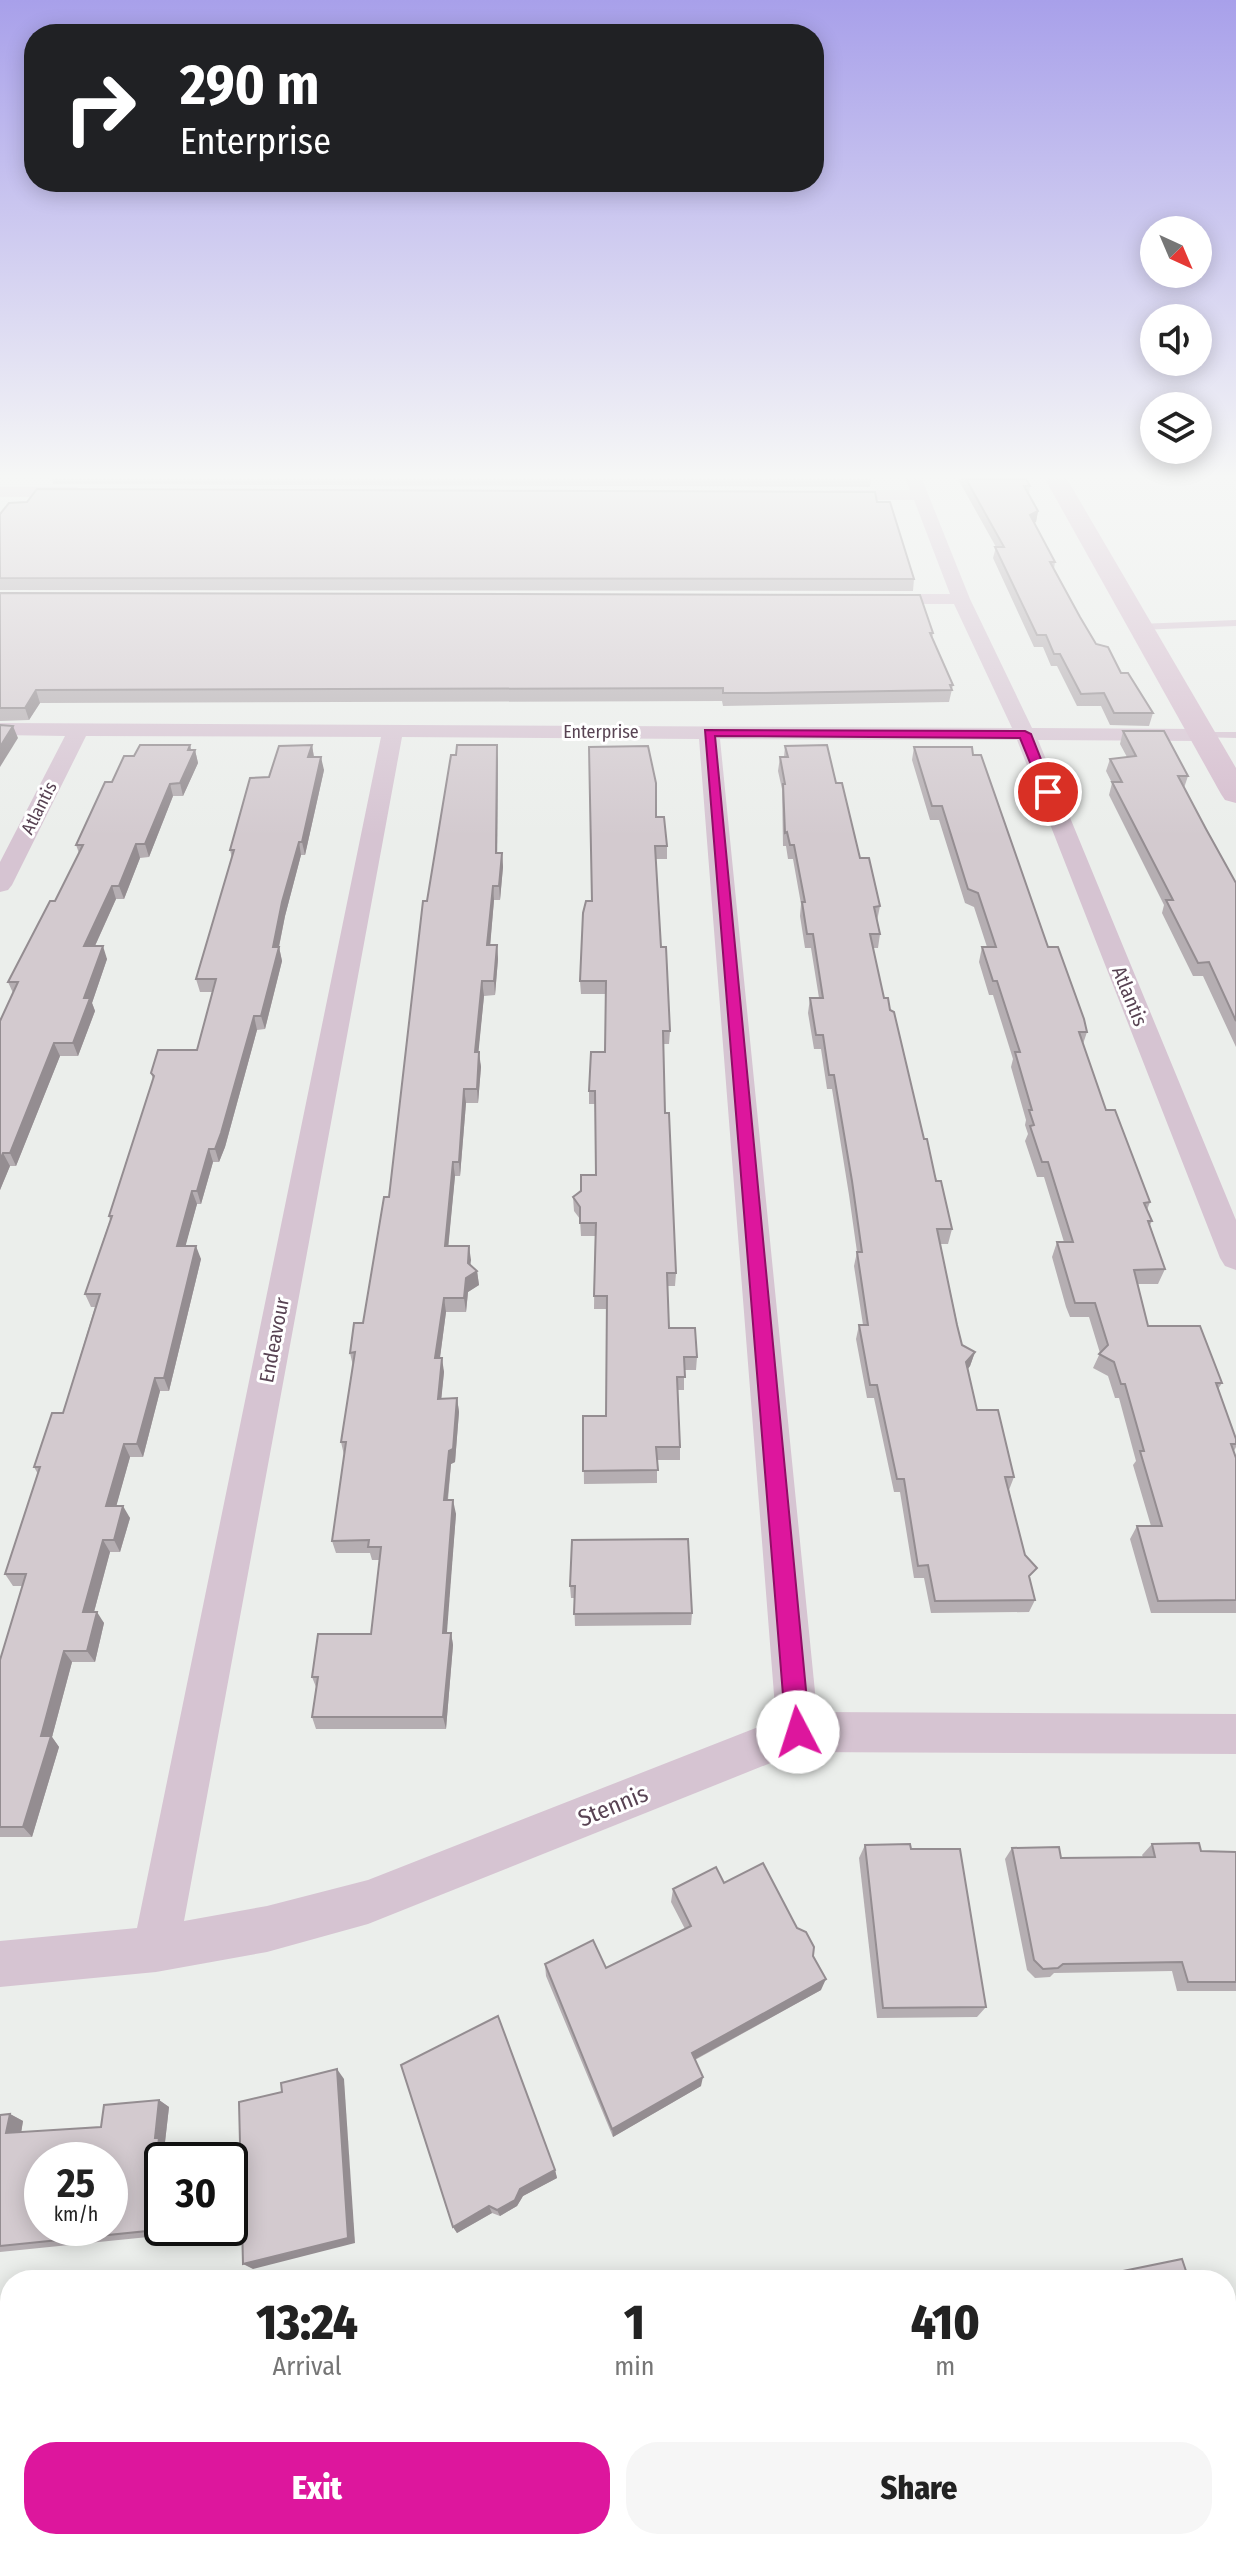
<!DOCTYPE html>
<html lang="en">
<head>
<meta charset="utf-8">
<style>
	:root { --surface:#fff; --page:#f6f6f6; --text:#222; --muted:#767676; --accent:#dd169d }
	body { margin:0; font-family:"Fira Sans Condensed",sans-serif; background:var(--page); color:var(--text); height:100vh; display:flex; flex-direction:column; font-size:30px; white-space:nowrap }
	* { box-sizing:border-box; margin:0 }
	p { font-size:26px; color:var(--muted) }
	.icon { flex:none; width:44px; height:44px; fill:none; stroke:currentColor; stroke-width:2; stroke-linecap:round; stroke-linejoin:round }
	.map { position:relative; flex:1; overflow:hidden }
	.details { position:absolute; left:0px; top:2270px; width:1236px; height:280px; display:flex; flex-direction:column; background:var(--surface); border-radius:32px 32px 0 0; box-shadow:0 4px 20px #0003 }
	.details>* { flex:none }
	.top-card { position:absolute; left:24px; top:24px; width:800px; height:168px; border-radius:32px; box-shadow:0 4px 20px #0003; background:#202124; color:#fff; overflow:hidden }
	.needle { width:52px; rotate:136deg }
	.controls { position:absolute; left:1140px; top:216px; display:grid; gap:16px }
	.controls a { display:grid; place-items:center; width:72px; height:72px; border-radius:50%; background:var(--surface); box-shadow:0 4px 20px #0003; font-size:40px }
	.speed { position:absolute; left:24px; top:2142px; display:flex; gap:16px; font-size:40px; font-weight:700; text-align:center }
	.speed>* { display:grid; place-content:center; width:104px; height:104px; border-radius:50%; background:var(--surface); box-shadow:0 4px 20px #0003; line-height:1 }
	.speed small { font-size:20px; font-weight:400 }
	.speed .limit { border:4px solid #111; border-radius:12px; background:#fff; color:#111 }
	.pin { position:absolute; display:grid; place-items:center; width:68px; height:68px; color:#fff; margin:-34px; border:4px solid #fff; border-radius:50%; box-shadow:0 2px 8px #0007 }
	.me { position:absolute; width:88px; margin:-44px; rotate:355deg; stroke-linejoin:round; filter:drop-shadow(0 0 6px #0008) }
	.turn { display:flex; align-items:center; gap:28px; height:168px; padding:0 24px; font-size:36px }
	.turn .icon { width:104px; height:104px; stroke-width:2.5 }
	.turn b { display:block; font-size:56px; line-height:68px }
	.eta { display:flex; justify-content:space-evenly; align-items:center; height:136px; text-align:center }
	.eta b { font-size:48px; font-weight:800; line-height:56px }
	.button { display:flex; gap:16px; margin-top:auto; padding:16px 24px }
	.button a { flex:1; height:92px; border-radius:32px; background:var(--accent); color:#fff; font-size:32px; font-weight:800; line-height:92px; text-align:center }
	.button a+a { background:var(--page); color:var(--text) }
	.map>svg:first-child { display:block }
</style>
</head>
<body>
<div class="map">
<svg width="1236" height="2550" viewBox="0 0 1236 2550">
	<rect width="100%" height="100%" fill="#ebeeeb"/>
	<g fill="none" stroke-linecap="round" stroke-linejoin="round">
		<g fill="#d6c4d2" fill-rule="evenodd">
			<polygon points="1236,620 1236,626 1139,630 1134,627 1139,624"/>
			<polygon points="1202,732 1236,732 1236,738 1198,737 1197,735"/>
		</g>
		<g fill="#d6c4d2" fill-rule="evenodd">
			<path d="M906,479H922L970,599L1032,728L1202,729L1212,735L1202,741L1038,740L1236,1220V1270L1225,1266L1220,1258L1017,740L720,739L817,1712L1236,1714V1754L798,1752L368,1924L267,1952L156,1972L0,1987V1941L137,1928L381,737L86,736L12,885L8,890L0,892V862L65,736L0,735V723L1012,728L954,604H880L871,599L880,594H950L914,500H832L824,495L832,490H910ZM402,737L699,739L776,1720L368,1880L267,1906L184,1921Z"/>
			<polygon points="0,487 77,487 85,492 77,497 0,497"/>
		</g>
		<polygon fill="#d5bdce" fill-rule="evenodd" points="1045,479 1067,479 1236,768 1236,803 1225,800 1221,794"/>
	</g>
	<g fill="#b5aeb2">
		<polygon points="52,479 871,479 870,487 53,484"/>
		<polygon points="958,479 1026,479 1030,486 1029,494 1038,511 1036,522 1034,523 1055,562 1054,569 1080,617 1096,644 1153,713 1149,726 1110,725 1101,706 1077,706 1057,666 1051,666 1043,647 1034,647 993,558 996,547"/>
		<polygon points="877,502 914,579 913,591 0,590 0,514"/>
		<polygon points="0,593 933,633 932,639 953,685 949,702 723,706 722,701 40,703 29,720 0,721"/>
		<polygon points="1123,731 1188,776 1184,788 1236,883 1236,1047 1203,976 1193,976 1162,913 1164,905 1109,795 1112,783 1106,771 1110,759 1127,757 1120,744"/>
		<polygon points="190,745 191,750 195,750 198,763 183,796 173,796 149,857 140,858 124,899 116,899 95,946 107,959 92,1003 95,1011 78,1056 60,1056 16,1166 10,1166 0,1190 0,1021 13,993 8,982 55,901 79,853 76,845 112,782 134,756"/>
		<polygon points="312,745 314,757 324,770 305,855 301,855 285,916 279,947 282,961 265,1029 257,1030 225,1147 219,1162 213,1162 201,1204 197,1204 185,1246 201,1259 169,1391 160,1391 143,1457 130,1457 116,1506 130,1518 120,1552 110,1552 94,1612 104,1623 95,1662 72,1662 52,1737 59,1747 32,1837 0,1837 0,1660 22,1586 13,1586 5,1574 38,1474 34,1467 63,1413 95,1307 91,1307 85,1294 110,1220 109,1216 153,1079 151,1073 197,1050 213,992 200,992 196,979 232,858 230,850 269,777"/>
		<polygon points="497,745 497,853 502,853 503,867 500,900 494,900 490,945 497,945 498,959 495,995 484,996 478,1052 481,1067 478,1103 466,1103 460,1176 455,1176 448,1246 469,1246 470,1265 477,1271 479,1285 468,1292 466,1312 446,1312 440,1358 444,1372 441,1399 457,1398 459,1412 455,1462 451,1464 448,1500 456,1514 446,1633 451,1633 453,1645 446,1729 316,1729 312,1717 316,1687 312,1677 371,1634 380,1560 372,1560 370,1553 336,1553 332,1541 344,1455 341,1442 353,1366 350,1353 363,1323 389,1197 427,901 456,755"/>
		<polygon points="785,746 836,783 860,858 880,906 877,921 880,934 878,948 873,948 884,998 924,1139 952,1229 948,1244 940,1244 962,1345 975,1352 970,1366 968,1369 977,1410 1014,1477 1009,1490 1035,1600 1029,1612 931,1613 924,1578 914,1578 900,1492 894,1492 874,1398 867,1398 856,1339 859,1325 863,1325 854,1266 857,1252 849,1195 832,1089 827,1089 821,1049 814,1049 808,1013 810,998 819,998 811,948 805,948 800,916 801,904 793,859 788,859 786,846 783,846 782,789 778,771 780,757 784,757"/>
		<polygon points="914,747 973,755 1048,947 1087,1032 1083,1044 1106,1110 1150,1202 1147,1210 1152,1221 1150,1225 1165,1269 1158,1284 1138,1284 1148,1326 1222,1383 1218,1389 1236,1439 1236,1447 1234,1451 1236,1458 1236,1613 1151,1613 1130,1539 1137,1526 1151,1526 1133,1465 1136,1461 1119,1398 1115,1398 1108,1376 1093,1368 1100,1353 1089,1317 1070,1317 1066,1307 1052,1257 1057,1242 1064,1242 1044,1177 1037,1177 1025,1141 1028,1134 1025,1125 1026,1120 1011,1067 1013,1059 993,995 989,995 979,962 982,947 987,947 974,907 965,903 939,820 930,820 912,760"/>
		<polygon points="656,817 667,846 667,859 656,859 661,947 670,1031 669,1044 663,1044 665,1113 676,1273 675,1286 667,1286 669,1328 697,1357 696,1370 684,1370 684,1390 678,1390 680,1447 680,1460 657,1460 657,1483 584,1484 583,1416 606,1416 607,1309 594,1309 595,1236 581,1236 580,1219 574,1211 573,1197 596,1175 595,1104 589,1104 589,1091 605,1052 606,994 581,994 580,981 592,901"/>
		<polygon points="572,1540 692,1613 691,1625 575,1626 574,1598 571,1598 570,1586"/>
		<polygon points="1152,1844 1201,1851 1236,1852 1236,1991 1177,1991 1172,1971 1054,1973 1050,1977 1035,1978 1027,1970 1005,1859 1012,1848 1061,1858 1143,1857 1142,1855"/>
		<polygon points="865,1845 911,1849 986,2007 977,2017 877,2018 859,1858"/>
		<polygon points="724,1883 797,1928 813,1956 821,1990 695,2060 701,2086 613,2137 546,1976 545,1964 606,1968 685,1929 671,1902 673,1889"/>
		<polygon points="159,2100 169,2107 165,2142 169,2145 167,2160 162,2160 158,2236 0,2252 0,2115 10,2114 23,2121 21,2132 101,2127"/>
		<polygon points="555,2170 557,2178 523,2196 517,2206 500,2216 492,2213 457,2233 453,2227"/>
		<polygon points="752,2540 881,2540 884,2550 755,2550"/>
	</g>
	<g fill="#948d91">
		<polygon points="1038,511 1036,522 1027,526 1030,515"/>
		<polygon points="36,690 40,703 29,720 25,708"/>
		<polygon points="13,726 18,738 0,767 0,747"/>
		<polygon points="190,745 192,756 195,750 198,763 183,796 180,783"/>
		<polygon points="312,745 314,758 308,757"/>
		<polygon points="497,745 498,759 497,867 496,853"/>
		<polygon points="321,757 324,770 305,855 302,842"/>
		<polygon points="170,784 173,796 149,857 145,844"/>
		<polygon points="299,842 301,855 285,916 277,956 279,947 282,961 265,1029 261,1016 273,947 282,902"/>
		<polygon points="136,844 140,858 124,899 119,886"/>
		<polygon points="502,853 503,867 500,900 499,886"/>
		<polygon points="112,886 116,899 89,959 84,946"/>
		<polygon points="493,886 494,900 489,959 487,945"/>
		<polygon points="497,945 498,959 495,995 494,981"/>
		<polygon points="103,946 107,959 92,1003 95,1011 78,1056 73,1043 84,998"/>
		<polygon points="482,981 484,996 477,1067 475,1052"/>
		<polygon points="254,1016 257,1030 225,1147 219,1162 215,1149"/>
		<polygon points="54,1043 60,1056 16,1166 10,1153"/>
		<polygon points="479,1052 481,1067 478,1103 477,1089"/>
		<polygon points="464,1089 466,1103 460,1176 459,1162"/>
		<polygon points="209,1149 213,1162 201,1204 197,1191"/>
		<polygon points="3,1153 10,1166 0,1190 0,1160"/>
		<polygon points="453,1162 455,1176 447,1260 445,1246"/>
		<polygon points="192,1191 197,1204 182,1259 177,1246"/>
		<polygon points="196,1246 201,1259 169,1391 164,1378"/>
		<polygon points="469,1246 471,1260 469,1276 477,1271 479,1285 468,1292 466,1312 464,1298"/>
		<polygon points="444,1298 446,1312 438,1372 435,1358"/>
		<polygon points="975,1352 970,1366 962,1376 966,1362"/>
		<polygon points="442,1358 444,1372 440,1412 438,1399"/>
		<polygon points="155,1378 160,1391 143,1457 137,1444"/>
		<polygon points="457,1398 459,1412 455,1462 451,1464 446,1514 444,1500 449,1451"/>
		<polygon points="124,1444 130,1457 113,1518 106,1506"/>
		<polygon points="453,1500 456,1514 446,1645 443,1633"/>
		<polygon points="123,1506 130,1518 120,1552 114,1540"/>
		<polygon points="103,1540 110,1552 91,1623 83,1612"/>
		<polygon points="97,1612 104,1623 95,1662 87,1651"/>
		<polygon points="451,1633 453,1645 446,1729 443,1717"/>
		<polygon points="64,1651 72,1662 52,1737 59,1747 32,1837 23,1827 41,1736"/>
		<polygon points="826,1979 821,1990 690,2062 692,2053"/>
		<polygon points="337,2069 344,2079 355,2243 253,2269 243,2264"/>
		<polygon points="703,2077 701,2086 613,2137 612,2129"/>
		<polygon points="159,2100 169,2107 165,2142 169,2145 167,2160 162,2160 162,2201 158,2236 147,2231"/>
		<polygon points="10,2114 23,2121 20,2140 6,2133"/>
		<polygon points="555,2170 557,2178 523,2196 517,2206 500,2216 497,2210 520,2189"/>
		<polygon points="489,2206 492,2213 457,2233 453,2227"/>
		<polygon points="462,2540 468,2540 471,2550 465,2550"/>
	</g>
	<g fill="#d3cacf" stroke="#948d91" stroke-width="2" fill-rule="evenodd">
		<polygon points="966,479 1026,479 1030,486 1024,486 1038,511 1030,515 1055,562 1050,562 1080,617 1096,644 1108,647 1121,673 1128,673 1153,713 1114,713 1104,693 1081,694 1060,654 1054,654 1046,635 1037,635 995,547 1004,547"/>
		<polygon points="37,489 875,492 877,502 890,502 914,579 0,578 0,514 9,503 27,502"/>
		<polygon points="0,593 920,595 933,633 930,633 953,685 950,685 952,690 766,693 723,693 723,688 36,690 25,708 0,708"/>
		<polygon points="0,725 13,726 0,747"/>
		<polygon points="1123,731 1164,731 1188,776 1178,776 1206,829 1236,883 1236,1021 1209,962 1198,963 1166,900 1173,900 1112,782 1122,782 1110,759 1136,756"/>
		<polygon points="140,745 190,745 188,750 195,750 180,783 170,784 145,844 136,844 119,886 112,886 84,946 103,946 84,998 90,998 73,1043 54,1043 10,1153 3,1153 0,1160 0,1021 18,982 8,982 50,901 55,901 83,845 76,845 105,782 112,782 124,756 134,756"/>
		<polygon points="312,745 308,757 321,757 302,842 299,842 282,902 273,947 279,947 261,1016 254,1016 221,1133 215,1149 209,1149 197,1191 192,1191 177,1246 196,1246 164,1378 155,1378 137,1444 124,1444 106,1506 123,1506 114,1540 103,1540 83,1612 97,1612 87,1651 64,1651 41,1736 51,1736 23,1827 0,1827 0,1660 26,1574 5,1574 40,1467 34,1467 52,1413 63,1413 100,1294 85,1294 112,1216 109,1216 154,1076 151,1073 158,1050 197,1050 216,979 196,979 234,850 230,850 250,778 269,777 279,746"/>
		<polygon points="457,745 497,745 496,853 502,853 499,886 493,886 487,945 497,945 494,981 482,981 475,1052 479,1052 477,1089 464,1089 459,1162 453,1162 445,1246 469,1246 468,1263 477,1271 466,1278 464,1298 444,1298 435,1358 442,1358 438,1399 457,1398 453,1449 449,1451 444,1500 453,1500 443,1633 451,1633 443,1717 312,1717 318,1677 312,1677 318,1634 371,1634 381,1547 368,1547 369,1540 332,1541 346,1442 341,1442 355,1352 350,1353 354,1323 363,1323 384,1197 389,1197 423,901 427,901 451,755 456,755"/>
		<polygon points="827,745 836,783 842,783 860,858 869,858 880,906 874,907 880,934 870,934 884,998 888,998 890,1010 894,1012 924,1139 927,1139 936,1181 941,1181 952,1229 937,1229 957,1325 962,1345 975,1352 966,1362 977,1410 998,1410 1014,1477 1005,1477 1025,1555 1037,1568 1029,1576 1035,1600 935,1601 928,1565 918,1566 904,1479 897,1479 877,1385 870,1385 859,1325 868,1325 857,1252 862,1252 852,1181 834,1075 829,1075 823,1035 816,1035 810,998 823,998 813,934 807,934 802,902 805,902 794,845 790,845 787,832 785,833 783,784 785,784 780,757 788,757 785,746"/>
		<polygon points="648,746 656,783 656,817 664,817 667,846 655,846 661,947 666,947 670,1031 663,1031 665,1113 669,1113 676,1273 667,1273 669,1328 695,1328 697,1357 684,1357 685,1377 677,1377 680,1447 656,1447 658,1470 583,1471 583,1416 606,1416 607,1296 594,1296 596,1223 580,1223 580,1207 573,1197 581,1191 581,1175 596,1175 595,1091 589,1091 591,1052 605,1052 606,981 580,981 583,913 586,901 592,901 589,747"/>
		<polygon points="914,747 972,747 973,755 981,755 1048,947 1058,947 1084,1019 1087,1032 1079,1032 1106,1110 1115,1110 1150,1202 1144,1203 1152,1221 1148,1221 1165,1269 1134,1270 1148,1326 1200,1326 1222,1383 1216,1383 1236,1439 1236,1444 1231,1444 1236,1458 1236,1600 1158,1601 1137,1526 1162,1526 1140,1451 1144,1451 1125,1384 1121,1384 1114,1362 1099,1354 1108,1345 1095,1303 1075,1303 1057,1242 1073,1242 1048,1162 1042,1162 1030,1126 1034,1125 1029,1110 1032,1110 1015,1052 1020,1052 997,981 993,981 982,947 996,947 978,893 968,889 942,806 932,806"/>
		<polygon points="688,1539 692,1613 574,1614 575,1586 570,1586 572,1540"/>
		<polygon points="1199,1843 1201,1851 1236,1852 1236,1982 1188,1982 1182,1962 1063,1964 1058,1968 1043,1969 1034,1960 1012,1848 1059,1847 1061,1858 1155,1857 1152,1844"/>
		<polygon points="910,1844 911,1849 960,1849 986,2007 883,2008 865,1845"/>
		<polygon points="763,1863 797,1928 806,1932 814,1947 813,1956 826,1979 692,2053 703,2077 612,2129 545,1964 593,1940 606,1968 691,1926 673,1889 716,1867 724,1883"/>
		<polygon points="498,2016 555,2170 520,2189 515,2200 497,2210 489,2206 453,2227 401,2065"/>
		<polygon points="337,2069 348,2238 243,2264 239,2102 282,2092 281,2083"/>
		<path d="M159,2100L155,2138H159L147,2231L0,2246V2115L10,2114L6,2133L101,2127L104,2105ZM42,2160H110V2228H42Z"/>
		<polygon points="1182,2259 1189,2280 1079,2280"/>
		<polygon points="1226,2385 1236,2414 1236,2479 1226,2481"/>
		<polygon points="427,2540 462,2540 465,2550 412,2550"/>
		<polygon points="545,2540 675,2540 678,2550 547,2550"/>
		<polygon points="755,2540 881,2540 884,2550 758,2550"/>
	</g>
	<linearGradient id="sky" x2="0" y2="1"><stop stop-color="#a8a0ea"/><stop offset="0.57" stop-color="#f6f7f6"/><stop offset="1" stop-color="#f6f7f6" stop-opacity="0"/></linearGradient>
	<rect width="1236" height="836" fill="url(#sky)"/>
	<polygon fill="#dd169d" stroke="#900e66" stroke-width="2" points="705,730 1025,731 1031,734 1054,792 1048,796 1042,792 1020,738 715,736 810,1732 807,1740 798,1744 790,1740 786,1732"/>
	<g text-anchor="middle" stroke-width="6" stroke-linejoin="round" paint-order="stroke">
		<g font-size="18" fill="#584353" stroke="#fff">
			<text x="601" y="738">Enterprise</text>
			<text transform="translate(39 808) rotate(-63)" y="6">Atlantis</text>
		</g>
		<g font-size="20" fill="#584353" stroke="#fff">
			<text transform="translate(1130 996) rotate(68)" y="7">Atlantis</text>
			<text transform="translate(274 1340) rotate(-79)" y="7">Endeavour</text>
		</g>
		<g font-size="24" fill="#584353" stroke="#fff">
			<text transform="translate(613 1806) rotate(-22)" y="8">Stennis</text>
		</g>
	</g>
</svg>
<div class="controls">
<a><svg class="needle" viewBox="-14 -14 28 28"><path d="M0-13l5 13h-10z" fill="#e53935"/><path d="M0 13l5-13h-10z" fill="#767676"/></svg></a>
<a><svg class="icon" aria-label="sound" viewBox="0 0 24 24"><path d="M4 9h4l5-4v14l-5-4H4zM17 9q2 3 0 6"/></svg></a>
<a><svg class="icon" aria-label="layers" viewBox="0 0 24 24"><path d="M12 4l9 5-9 5-9-5zM3 14l9 5 9-5"/></svg></a>
</div>
<div class="speed"><div>25<small>km/h</small></div><div class="limit">30</div></div>
<div class="pin" style="left:1048px;top:792px;background:#d93025"><svg class="icon" aria-label="arrive" viewBox="0 0 24 24"><path d="M6 21V4h12l-3 4 3 4H6"/></svg></div>
<svg class="me" style="left:798px;top:1732px" viewBox="-20 -20 40 40"><circle r="19" fill="#fff"/><path d="M0-13L10 11 0 6-10 11z" fill="#dd169d"/></svg>
<div class="top-card">
<div class="turn"><svg class="icon" aria-label="right" viewBox="0 0 24 24"><path d="M7 20v-9h11M14 6l5 5-5 5"/></svg><div><b>290 m</b>Enterprise</div></div>
</div>
<section class="details">
<div class="eta">
<div><b>13:24</b><p>Arrival</p></div>
<div><b>1</b><p>min</p></div>
<div><b>410</b><p>m</p></div>
</div>
<div class="button"><a>Exit</a><a>Share</a></div>
</section>
</div>
</body>
</html>
